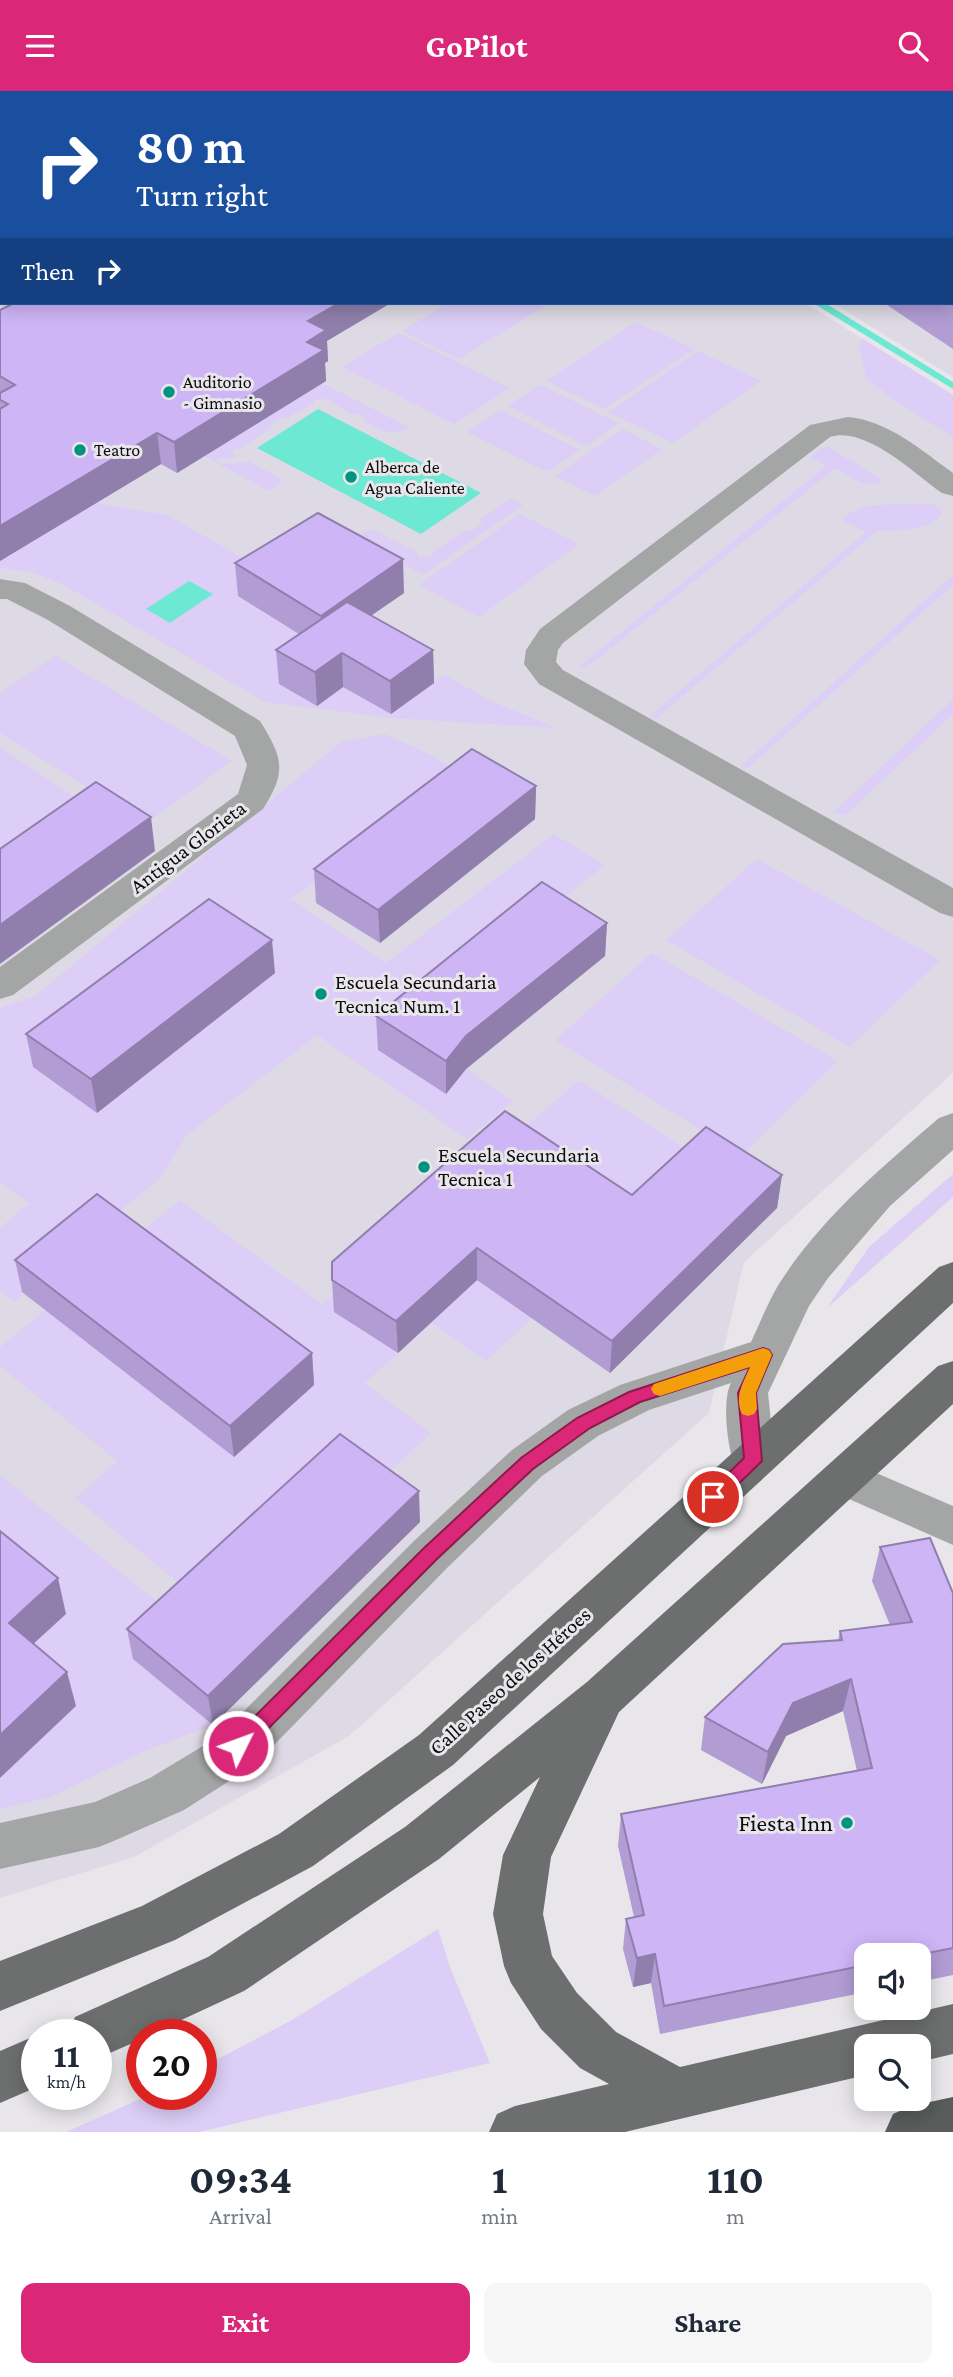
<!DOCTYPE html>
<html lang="en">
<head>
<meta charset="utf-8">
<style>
	:root { --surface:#fff; --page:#f6f6f7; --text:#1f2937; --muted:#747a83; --accent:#db2777 }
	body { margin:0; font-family:"Crimson Pro",serif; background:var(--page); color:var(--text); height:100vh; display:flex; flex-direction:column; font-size:26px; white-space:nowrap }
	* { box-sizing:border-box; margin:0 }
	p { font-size:23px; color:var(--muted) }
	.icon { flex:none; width:38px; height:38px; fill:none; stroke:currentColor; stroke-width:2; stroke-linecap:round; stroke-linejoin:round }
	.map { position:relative; height:2041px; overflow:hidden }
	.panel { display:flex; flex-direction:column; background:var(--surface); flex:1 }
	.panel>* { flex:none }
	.top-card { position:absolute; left:0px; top:0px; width:954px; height:214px; box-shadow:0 4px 18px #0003; background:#1a4fa0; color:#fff; overflow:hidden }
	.tools { position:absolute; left:854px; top:1852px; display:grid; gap:14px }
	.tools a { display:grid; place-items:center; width:77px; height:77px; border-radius:14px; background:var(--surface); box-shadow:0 4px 18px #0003; font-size:35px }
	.speed { position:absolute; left:21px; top:1928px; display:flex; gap:14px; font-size:35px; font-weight:700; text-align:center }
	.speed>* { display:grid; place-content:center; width:91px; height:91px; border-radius:50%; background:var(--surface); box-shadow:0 4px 18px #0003; line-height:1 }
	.speed small { font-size:18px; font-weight:400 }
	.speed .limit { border:10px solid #d22; background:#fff; color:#111 }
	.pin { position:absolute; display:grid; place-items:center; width:60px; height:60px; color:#fff; margin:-30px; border:4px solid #fff; border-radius:50%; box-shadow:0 2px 7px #0007 }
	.me { position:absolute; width:77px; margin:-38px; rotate:48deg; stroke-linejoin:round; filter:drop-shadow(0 0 5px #0008) }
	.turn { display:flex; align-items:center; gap:24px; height:147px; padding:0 21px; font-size:32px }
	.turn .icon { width:91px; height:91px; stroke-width:2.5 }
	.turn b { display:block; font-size:49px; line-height:60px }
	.then { display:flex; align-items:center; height:66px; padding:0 21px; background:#0003; gap:14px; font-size:26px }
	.eta { display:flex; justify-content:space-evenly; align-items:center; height:119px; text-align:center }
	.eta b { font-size:42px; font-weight:700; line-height:49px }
	.cta { display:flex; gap:14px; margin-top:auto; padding:14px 21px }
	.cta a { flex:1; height:80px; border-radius:14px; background:var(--accent); color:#fff; font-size:28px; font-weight:700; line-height:80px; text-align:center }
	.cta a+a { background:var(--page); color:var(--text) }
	header { display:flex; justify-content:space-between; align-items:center; height:91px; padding:0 21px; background:var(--accent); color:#fff; font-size:32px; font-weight:700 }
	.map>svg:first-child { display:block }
</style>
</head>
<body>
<header><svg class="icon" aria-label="menu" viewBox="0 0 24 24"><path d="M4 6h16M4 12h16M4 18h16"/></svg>GoPilot<svg class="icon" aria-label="search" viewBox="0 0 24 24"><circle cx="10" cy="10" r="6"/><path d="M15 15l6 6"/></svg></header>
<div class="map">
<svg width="953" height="2041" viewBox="0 0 953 2041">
	<rect width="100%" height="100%" fill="#e8e6ea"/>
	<g fill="#dedae5">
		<polygon points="0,0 11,2 2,2 2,212 805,212 953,304 953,982 744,1171 709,1322 349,1645 134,1766 0,1807"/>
		<polygon points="106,0 953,0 953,286 833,212 952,212 952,2 100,2"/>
	</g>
	<g fill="#dccef6">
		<polygon points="448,212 550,212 459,268 402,240"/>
		<polygon points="636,231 694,258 604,318 546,290"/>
		<polygon points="398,242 510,297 454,333 342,276"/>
		<polygon points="863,248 953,304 953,346 897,311 866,287 859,255"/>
		<polygon points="698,260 761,290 673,352 608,321"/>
		<path d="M322,292L409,336C391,347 379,338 362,329L365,327L356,322L352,324L326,308L314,309V312L286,328L282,326L269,335L272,337L239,358H233L235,367L215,369L221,373L250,371L280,387L281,392L269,400L204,365Z"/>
		<polygon points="540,294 619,332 587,355 507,315"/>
		<polygon points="501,319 580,359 547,381 467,341"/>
		<polygon points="623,338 662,358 595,405 555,385"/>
		<polygon points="829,356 881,388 877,393 861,392 838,378 833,379 591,573 584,577 580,575 826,375 810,366 821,357"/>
		<polygon points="510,407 523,414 423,484 354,446 371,438 417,461 419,466 433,464 433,461 465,439 470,441 483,431 479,429"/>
		<polygon points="96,412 167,424 245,468 433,592 445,584 491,610 556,637 390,627 265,611 64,494 34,482 0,477 0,470"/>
		<path d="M933,413L943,421C929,442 900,438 877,440L657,627H650V625L866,441L843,430L846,424L869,414Z"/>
		<polygon points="520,423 579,453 479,526 419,494"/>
		<polygon points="953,484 953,494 748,677 740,676"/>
		<polygon points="56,565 232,670 145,733 0,642 0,602"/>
		<polygon points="953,608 953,623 846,724 836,722 835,720"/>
		<polygon points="385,643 431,664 462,683 291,808 386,872 554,743 605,774 541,825 605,865 466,977 513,1010 467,1048 317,944 187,1044 158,1089 22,1201 15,1211 0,1200 0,1137 29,1112 0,1092 0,917 35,905 341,651"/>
		<polygon points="0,656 87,714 0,775"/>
		<polygon points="757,768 940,869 850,956 666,849"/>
		<polygon points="652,862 838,970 742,1064 555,949"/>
		<polygon points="579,989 703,1069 486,1270 432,1232 365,1292 431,1342 372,1397 198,1508 75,1407 117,1370 0,1275 0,1256 180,1109 322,1213"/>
		<polygon points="953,1083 953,1106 827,1217 869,1156"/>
		<polygon points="0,1384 177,1527 134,1568 213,1634 142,1661 51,1706 0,1718 0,1687 19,1566 0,1467"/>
		<polygon points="438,1838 451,1879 490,1972 199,2041 66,2041 149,2004 201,2004 201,1977 292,1929"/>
	</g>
	<g fill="#6de8d3">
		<polygon points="318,318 481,402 421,443 257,357"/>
		<polygon points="189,490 213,503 170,532 146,518"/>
	</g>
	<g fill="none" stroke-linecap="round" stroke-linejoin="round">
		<g fill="#6de8d3" fill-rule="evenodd">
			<rect x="16" y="0" width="10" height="2"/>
			<polygon points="813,212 825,212 953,291 953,298"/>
		</g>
		<g fill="#a4a6a5" fill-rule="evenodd">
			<path d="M848,326C889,330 921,359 953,382V405L942,402C915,383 865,334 830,346L563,552L558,559L556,571L563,579L953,797V826L940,822L539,593L524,573L526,559L540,538L810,334Z"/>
			<path d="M0,488L25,492L70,515L260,630C283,667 287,680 263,718L13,904L0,908V876L238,703L247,674L235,645L48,529L7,508H0Z"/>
			<path d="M953,1022V1059L890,1115L828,1187L809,1215L768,1302L775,1370L768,1383L753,1388L738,1383C728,1364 721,1311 731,1292L649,1319L598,1345L542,1385L447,1477L273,1655L237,1685L184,1719L116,1749L99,1756L0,1778V1732L95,1711L150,1687L203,1655L239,1625L415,1449L512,1359L568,1319L620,1294L751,1251C760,1232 768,1211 779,1193C821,1127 881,1077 939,1027Z"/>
			<polygon points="846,1369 953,1415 953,1454 831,1400 824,1387 831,1374"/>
		</g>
		<g fill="#6c6f6e" fill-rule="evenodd">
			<polygon points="953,1171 953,1212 453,1674 313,1775 175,1849 0,1920 0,1870 142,1815 279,1743 419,1644 939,1176"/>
			<polygon points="953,1270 953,1313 619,1621 551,1766 543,1823 552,1865 577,1902 616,1941 680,1976 953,1913 953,1963 919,1971 919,1955 866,1955 866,1984 625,2041 489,2041 497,2023 515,2015 609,1993 580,1977 541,1938 511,1892 504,1875 493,1823 503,1764 540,1686 439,1768 244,1900 149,1944 142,1944 142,1948 96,1968 96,1944 68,1944 75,1926 208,1866 405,1736 587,1591 938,1275"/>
			<polygon points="37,1944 37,1996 0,2012 0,1960"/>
		</g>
		<polygon fill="#585c5b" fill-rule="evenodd" points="953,2006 953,2041 885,2041 893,2023 911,2015"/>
	</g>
	<g fill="#b19cd4">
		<polygon points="261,0 913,0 908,2 261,2"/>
		<polygon points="953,148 953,258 884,212 952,212"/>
		<polygon points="0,219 327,250 328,270 325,272 326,290 177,382 161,373 0,470"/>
		<polygon points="235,472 404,502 371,524 433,559 434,592 391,623 343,596 317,615 279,593 276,559 299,543 238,505"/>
		<polygon points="536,695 535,728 380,852 316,812 314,778"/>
		<polygon points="607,832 605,865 466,978 446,1003 378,959 376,925"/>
		<polygon points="275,882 97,1022 33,976 26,943"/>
		<polygon points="782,1084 777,1117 610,1282 477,1189 398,1262 334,1221 332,1189 632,1104"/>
		<polygon points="15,1169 312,1262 314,1294 234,1366 22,1201"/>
		<polygon points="420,1431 213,1634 133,1568 127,1538"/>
		<polygon points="880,1456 953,1502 953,1884 919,1891 919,1864 866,1864 866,1901 660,1943 651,1892 633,1896 623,1858 626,1828 634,1826 618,1755 621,1723 857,1680 843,1620 786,1645 762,1693 701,1659 705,1626 838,1550 840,1540 890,1534 872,1490"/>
	</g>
	<g fill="#907fac">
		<polygon points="420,0 491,0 491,2 415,2"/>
		<polygon points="824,0 913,0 908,2 820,2"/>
		<polygon points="2,27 2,52 0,53 0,28"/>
		<polygon points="339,212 391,212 327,250 328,270 325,272 326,290 177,382 174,351 308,230"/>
		<polygon points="157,342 161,373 0,470 0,435"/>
		<polygon points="403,468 404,502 323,558 321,525"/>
		<polygon points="433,559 434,592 391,623 390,590"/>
		<polygon points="342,562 343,596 317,615 315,581"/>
		<polygon points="536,695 535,728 380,852 378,819"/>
		<polygon points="151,726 155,760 0,873 0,834"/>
		<polygon points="607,832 605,865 466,978 446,1003 446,970 466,945"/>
		<polygon points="272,849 275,882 97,1022 91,988"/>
		<polygon points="782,1084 777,1117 610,1282 612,1250"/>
		<polygon points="477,1157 477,1189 398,1262 396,1230"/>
		<polygon points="312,1262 314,1294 234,1366 230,1335"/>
		<polygon points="419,1400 420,1431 213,1634 208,1605"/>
		<polygon points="58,1487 66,1523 19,1566 9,1532"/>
		<polygon points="67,1581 76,1615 0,1687 0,1644"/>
		<polygon points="851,1588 843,1620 786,1645 762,1693 768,1661 793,1612"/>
		<polygon points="655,1863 651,1892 633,1896 637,1867"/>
	</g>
	<g fill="#ceb5f6" stroke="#907fac" stroke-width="2">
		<polygon points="280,0 420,0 415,2 283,2"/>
		<polygon points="531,0 824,0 820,2 534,2"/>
		<polygon points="952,147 953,148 953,214 949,212 952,212"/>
		<polygon points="14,212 339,212 308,230 326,239 307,251 324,259 174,351 157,342 0,435 0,318 8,313 0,309 0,302 15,294 0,285 0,219"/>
		<polygon points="318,422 403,468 321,525 235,472"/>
		<polygon points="347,511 433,559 390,590 342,562 315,581 276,559"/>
		<polygon points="472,658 536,695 378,819 314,778"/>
		<polygon points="96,691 151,726 0,834 0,758"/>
		<polygon points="542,791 607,832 466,945 446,970 376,925"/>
		<polygon points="209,808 272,849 91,988 26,943"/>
		<polygon points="505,1020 632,1104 706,1036 782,1084 612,1250 477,1157 396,1230 332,1189 332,1171"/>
		<polygon points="97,1103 312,1262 230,1335 15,1169"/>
		<polygon points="340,1343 419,1400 208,1605 127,1538"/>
		<polygon points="0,1440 58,1487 9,1532 67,1581 0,1644"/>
		<polygon points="930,1447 953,1502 953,1857 918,1864 866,1864 866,1874 664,1915 655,1863 637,1867 626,1828 644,1824 621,1723 872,1677 851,1588 793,1612 768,1661 705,1626 783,1553 842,1549 840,1540 912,1531 880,1456"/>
	</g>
	<polygon fill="#db2777" stroke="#8e194d" stroke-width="2" points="763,1257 769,1259 772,1264 756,1302 762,1370 720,1411 713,1414 707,1411 704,1406 744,1367 738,1302 750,1276 640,1311 590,1337 533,1378 437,1468 245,1661 238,1664 231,1661 228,1655 231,1649 424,1457 521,1367 577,1327 629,1301"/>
	<path fill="#f59e0b" d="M763,1257L769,1259L772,1264L756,1302L757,1318L754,1323L748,1325L742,1323C734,1306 743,1292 750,1276L660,1305L654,1303L651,1298L654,1293Z"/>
	<g fill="#009381" stroke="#e8e6ea" stroke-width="2.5">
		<circle cx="169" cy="301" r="7"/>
		<circle cx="80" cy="359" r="7"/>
		<circle cx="351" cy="386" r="7"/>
		<circle cx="321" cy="903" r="7"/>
		<circle cx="424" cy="1076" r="7"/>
		<circle cx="847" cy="1732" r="7"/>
	</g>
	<g text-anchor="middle" stroke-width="6" stroke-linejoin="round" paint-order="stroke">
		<g font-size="18" fill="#0c0c0d" stroke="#e8e6ea" text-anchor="start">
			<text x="183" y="297">Auditorio<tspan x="183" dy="21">- Gimnasio</tspan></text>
			<text x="94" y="365">Teatro</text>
			<text x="365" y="382">Alberca de<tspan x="365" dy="21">Agua Caliente</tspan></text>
		</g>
		<g font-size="21" fill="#0c0c0d" stroke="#e8e6ea">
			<text transform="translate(188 756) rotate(-37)" y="7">Antigua Glorieta</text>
			<text transform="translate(510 1590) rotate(-42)" y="7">Calle Paseo de los Héroes</text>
		</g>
		<g font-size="21" fill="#0c0c0d" stroke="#e8e6ea" text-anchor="start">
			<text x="335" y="898">Escuela Secundaria<tspan x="335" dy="24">Tecnica Num. 1</tspan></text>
			<text x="438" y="1071">Escuela Secundaria<tspan x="438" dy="24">Tecnica 1</tspan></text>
		</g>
		<g font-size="24" fill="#0c0c0d" stroke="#e8e6ea" text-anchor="end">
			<text x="833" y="1740">Fiesta Inn</text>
		</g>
	</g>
</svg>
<div class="tools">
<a><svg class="icon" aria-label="sound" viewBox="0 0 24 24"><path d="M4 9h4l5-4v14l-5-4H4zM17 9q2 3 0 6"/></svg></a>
<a><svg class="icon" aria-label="search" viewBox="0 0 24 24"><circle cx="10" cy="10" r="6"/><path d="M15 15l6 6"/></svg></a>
</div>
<div class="speed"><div>11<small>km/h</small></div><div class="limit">20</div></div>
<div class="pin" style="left:713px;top:1406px;background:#d93025"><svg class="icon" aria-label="arrive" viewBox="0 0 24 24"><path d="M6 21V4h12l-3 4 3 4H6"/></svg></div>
<svg class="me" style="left:238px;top:1655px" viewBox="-20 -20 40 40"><circle r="17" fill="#db2777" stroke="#fff" stroke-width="3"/><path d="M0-11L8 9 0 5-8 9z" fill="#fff"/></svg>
<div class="top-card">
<div class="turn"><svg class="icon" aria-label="right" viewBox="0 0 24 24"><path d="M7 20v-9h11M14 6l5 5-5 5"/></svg><div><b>80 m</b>Turn right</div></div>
<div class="then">Then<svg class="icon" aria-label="right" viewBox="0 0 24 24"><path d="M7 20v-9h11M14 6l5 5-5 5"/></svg></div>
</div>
</div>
<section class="panel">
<div class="eta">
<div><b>09:34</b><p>Arrival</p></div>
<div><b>1</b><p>min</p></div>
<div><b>110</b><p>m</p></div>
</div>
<div class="cta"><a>Exit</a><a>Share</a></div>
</section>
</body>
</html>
